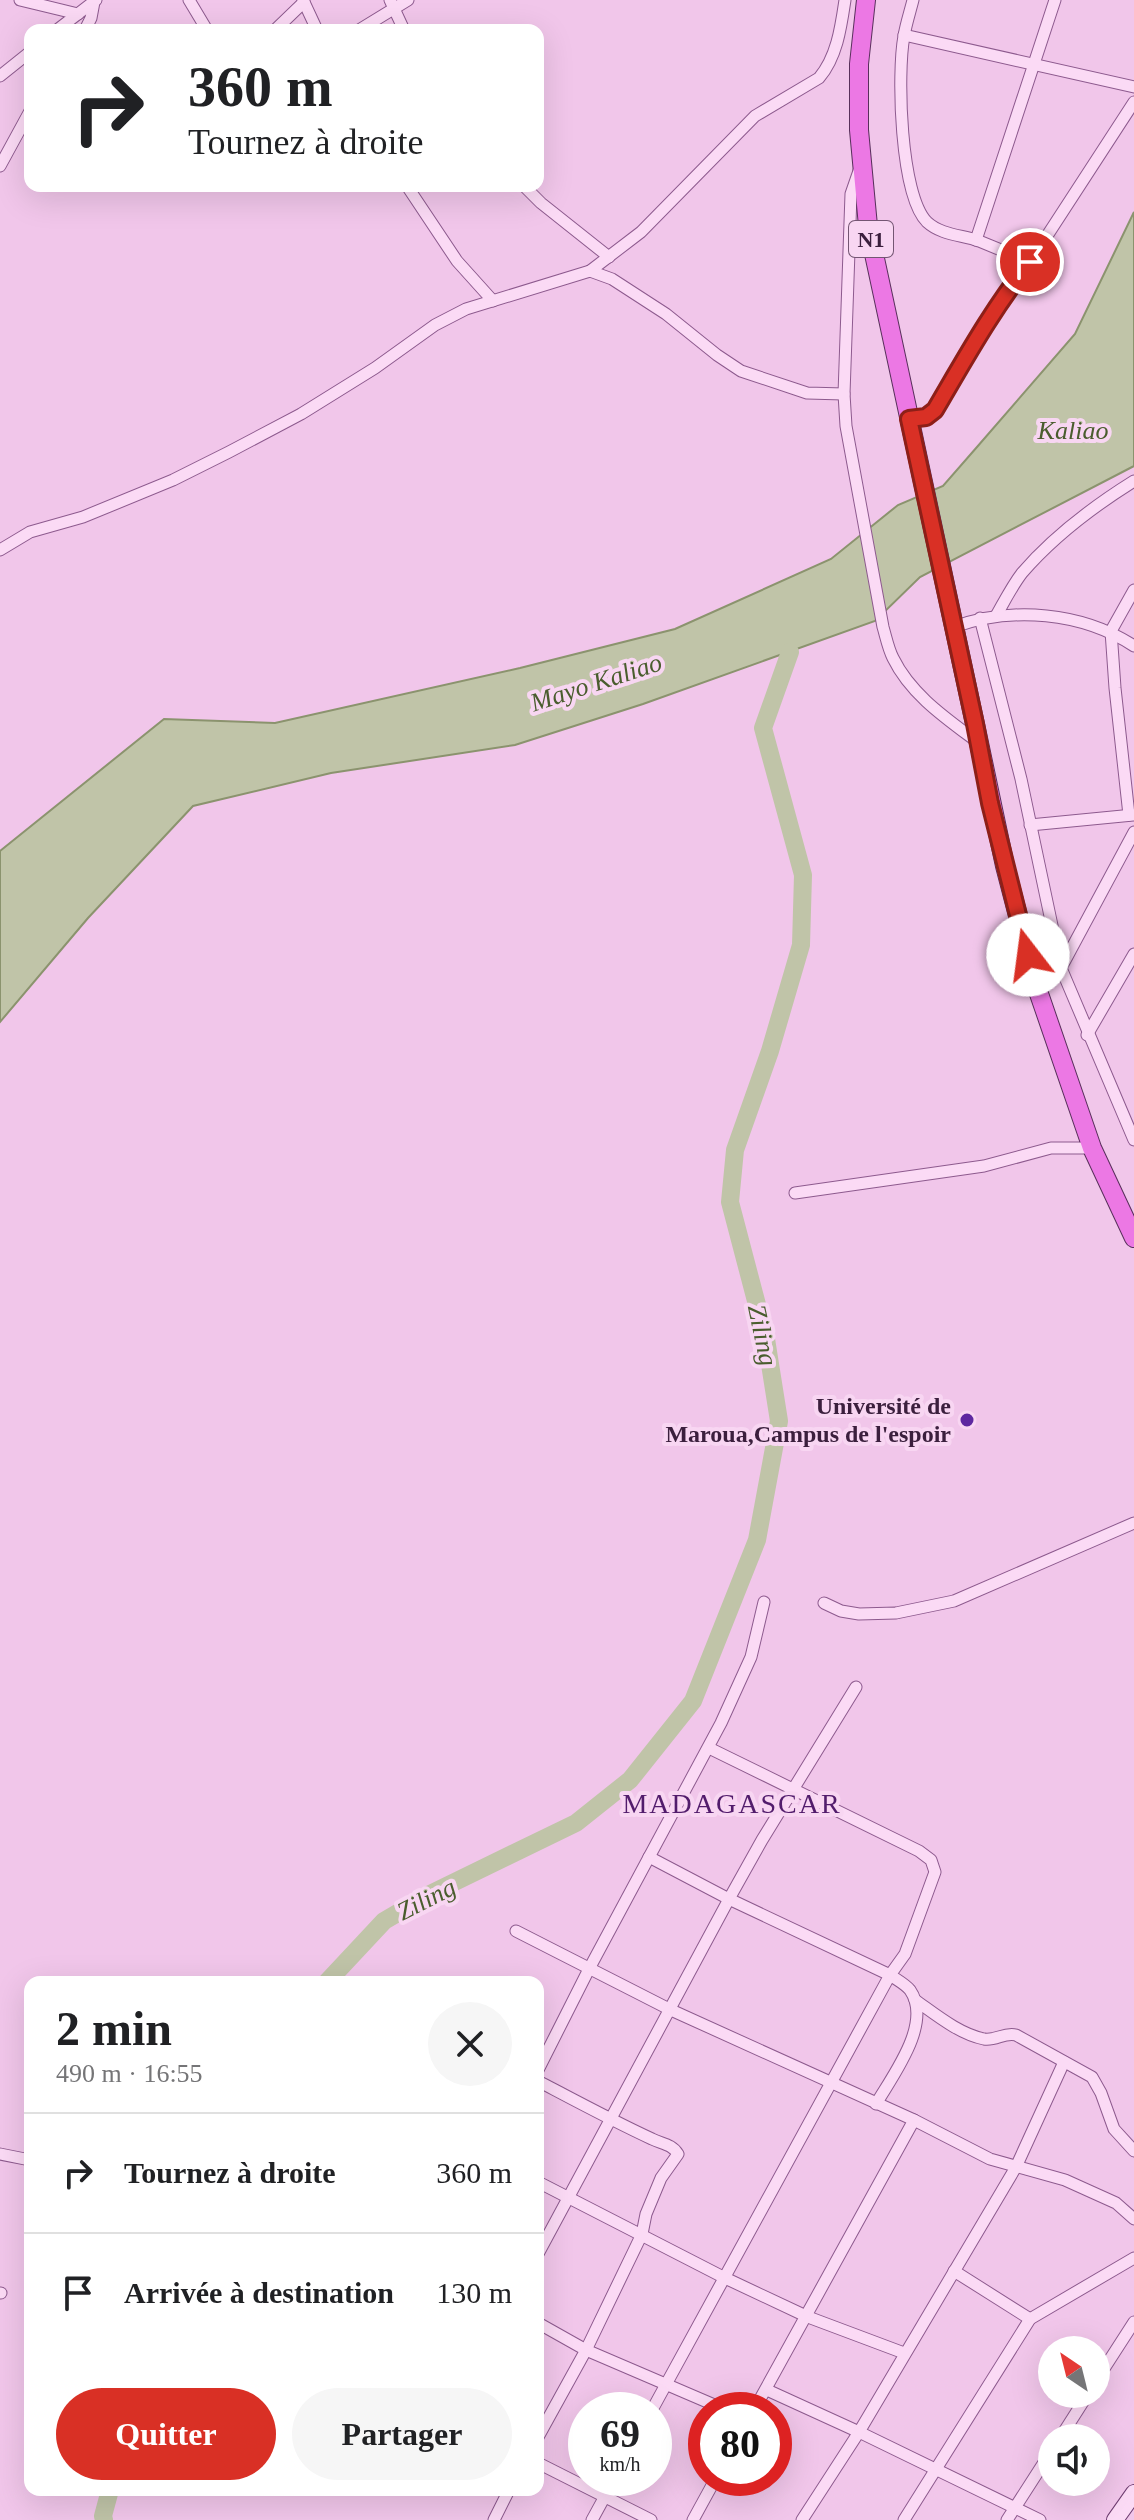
<!DOCTYPE html>
<html lang="fr">
<head>
<meta charset="utf-8">
<style>
	:root { --surface:#fff; --page:#f6f6f6; --text:#202124; --muted:#757577; --line:#e0e0e0; --accent:#d93025 }
	body { margin:0; font-family:Georgia,serif; background:var(--page); color:var(--text); height:100vh; display:flex; flex-direction:column; font-size:30px; white-space:nowrap }
	* { box-sizing:border-box; margin:0 }
	p { font-size:26px; color:var(--muted) }
	.icon { flex:none; width:44px; height:44px; fill:none; stroke:currentColor; stroke-width:2; stroke-linecap:round; stroke-linejoin:round }
	.map { position:relative; flex:1; overflow:hidden }
	.panel { position:absolute; left:24px; top:1976px; width:520px; height:520px; display:flex; flex-direction:column; background:var(--surface); border-radius:16px; box-shadow:0 8px 32px #0002 }
	.panel>* { flex:none }
	.hud { position:absolute; left:24px; top:24px; width:520px; height:168px; border-radius:16px; box-shadow:0 8px 32px #0002; background:#fff; color:var(--text); overflow:hidden }
	.needle { width:52px; rotate:325deg }
	.controls { position:absolute; left:1038px; top:2336px; display:grid; gap:16px }
	.controls a { display:grid; place-items:center; width:72px; height:72px; border-radius:50%; background:var(--surface); box-shadow:0 8px 32px #0002; font-size:40px }
	.speed { position:absolute; left:568px; top:2392px; display:flex; gap:16px; font-size:40px; font-weight:700; text-align:center }
	.speed>* { display:grid; place-content:center; width:104px; height:104px; border-radius:50%; background:var(--surface); box-shadow:0 8px 32px #0002; line-height:1 }
	.speed small { font-size:20px; font-weight:400 }
	.speed .limit { border:12px solid #d22; background:#fff; color:#111 }
	.pin { position:absolute; display:grid; place-items:center; width:68px; height:68px; color:#fff; margin:-34px; border:4px solid #fff; border-radius:50%; box-shadow:0 2px 8px #0007 }
	.me { position:absolute; width:88px; margin:-44px; rotate:345deg; stroke-linejoin:round; filter:drop-shadow(0 0 6px #0008) }
	.turn { display:flex; align-items:center; gap:28px; height:168px; padding:0 32px; font-size:36px }
	.turn .icon { width:104px; height:104px; stroke-width:2.5 }
	.turn b { display:block; font-size:56px; line-height:68px }
	.round { display:grid; place-items:center; flex:none; width:84px; height:84px; border-radius:42px; background:var(--page) }
	.headline { display:flex; align-items:center; justify-content:space-between; height:136px; padding:0 32px }
	h1 { font-size:48px; font-weight:600; line-height:60px }
	.primary-button { display:flex; gap:16px; margin-top:auto; padding:16px 32px }
	.primary-button a { flex:1; height:92px; border-radius:48px; background:var(--accent); color:#fff; font-size:32px; font-weight:600; line-height:92px; text-align:center }
	.primary-button a+a { background:var(--page); color:var(--text) }
	ul { padding:0; list-style:none }
	li { display:flex; align-items:center; gap:24px; height:120px; padding:0 32px; border-top:2px solid var(--line) }
	li div { flex:1 }
	li b { display:block; font-size:30px }
	li em { font-style:normal }
	.map>svg:first-child { display:block }
</style>
</head>
<body>
<div class="map">
<svg width="1134" height="2520" viewBox="0 0 1134 2520">
	<rect width="100%" height="100%" fill="#f1c6ea"/>
	<polygon fill="#c0c4a8" stroke="#8b936e" stroke-width="2" points="1134,212 1134,466 920,577 875,621 643,704 515,745 331,773 193,806 88,918 0,1022 0,851 164,719 275,723 520,668 675,629 831,559 898,505 943,486 977,447 1075,334"/>
	<g fill="none" stroke-linecap="round" stroke-linejoin="round">
		<g stroke="#c0c4a8" stroke-width="18">
			<polyline points="327,1982 384,1921 430,1894 576,1823 630,1780 693,1701 757,1540 779,1421 766,1339 730,1202 735,1150 770,1051 801,945 803,875 763,728 790,652"/>
			<polyline points="104,2520 103,2516 110,2490"/>
		</g>
		<g stroke="#8d5a8e" stroke-width="13">
			<g id="minor">
				<polyline points="20,0 78,14"/>
				<polyline points="189,0 207,30"/>
				<polyline points="303,0 317,30"/>
				<polyline points="390,0 404,30"/>
				<path d="M913,0C910,12 906,24 904,36C897,73 900,195 927,222C941,235 962,235 979,241C996,248 1013,255 1030,262"/>
				<polyline points="57,30 96,0"/>
				<polyline points="85,30 91,18 94,2"/>
				<polyline points="275,30 304,2"/>
				<polyline points="359,30 408,0"/>
				<polyline points="904,35 1134,87"/>
				<polyline points="0,76 30,52"/>
				<polyline points="0,166 30,111"/>
				<path d="M860,168L851,194L844,394L846,426L883,627C886,637 888,648 893,658C911,695 947,719 979,743"/>
				<polyline points="407,186 457,261 493,301"/>
				<polyline points="524,186 541,203 609,257"/>
				<polyline points="976,240 1055,0"/>
				<path d="M590,271L641,232L755,116L819,78C837,57 841,27 845,0"/>
				<polyline points="909,419 926,417 935,410 982,328 1007,291 1030,262 1134,102"/>
				<polyline points="0,550 30,532 83,517 173,480 229,452 301,414 375,368 435,325 466,309 590,271 612,279 666,314 717,355 741,371 807,393 844,394"/>
				<path d="M996,616C1004,602 1012,586 1022,573C1053,537 1094,506 1134,481"/>
				<polyline points="980,618 1021,779 1061,968 1134,1140"/>
				<path d="M954,627C1012,606 1082,612 1134,646"/>
				<polyline points="1129,815 1115,688 1111,631 1134,590"/>
				<polyline points="1030,825 1133,815"/>
				<polyline points="1061,968 1134,832"/>
				<polyline points="1087,1035 1134,954"/>
				<polyline points="795,1193 984,1166 1051,1148 1092,1148"/>
				<polyline points="824,1603 841,1611 859,1614 896,1613 954,1601 1134,1523"/>
				<path d="M649,1857L729,1899L890,1975C897,1980 905,1984 910,1990C933,2023 893,2075 876,2104"/>
				<polyline points="516,1931 671,2010 914,2120 990,2159 1065,2180 1116,2203 1134,2219"/>
				<path d="M915,2000C935,2014 959,2034 984,2039C996,2041 1004,2032 1016,2035L1092,2077L1101,2093L1114,2129L1134,2151"/>
				<polyline points="538,2070 589,1969 721,1723 751,1657 764,1602"/>
				<path d="M538,2081C576,2101 613,2121 652,2139C662,2144 672,2144 678,2154L661,2178L646,2214L642,2234L586,2350L538,2437"/>
				<polyline points="0,2154 30,2160"/>
				<polyline points="538,2182 725,2278 808,2317 904,2353"/>
				<polyline points="538,2254 729,1899 762,1840 856,1687"/>
				<polyline points="954,2271 1030,2319"/>
				<polyline points="0,2293 1,2293"/>
				<polyline points="538,2323 586,2350 726,2410"/>
				<polyline points="1096,2381 1134,2322"/>
				<polyline points="767,2390 859,2432 1040,2520"/>
				<polyline points="652,2410 890,1975 905,1954 935,1872 931,1860 919,1851 709,1748"/>
				<polyline points="754,2410 914,2120"/>
				<polyline points="1060,2438 1088,2394"/>
				<polyline points="538,2463 651,2520"/>
				<polyline points="494,2520 509,2490"/>
				<polyline points="592,2520 615,2478"/>
				<polyline points="693,2520 716,2478"/>
				<polyline points="802,2520 859,2432 1016,2167 1064,2062"/>
				<polyline points="904,2520 1030,2319 1134,2258"/>
				<polyline points="1007,2520 1052,2450"/>
			</g>
		</g>
		<g stroke="#6e3d70" stroke-width="18">
			<polyline id="secondary" points="1115,2520 1134,2493"/>
		</g>
		<g stroke="#582f5b" stroke-width="20">
			<polyline id="trunk" points="866,0 859,64 859,130 868,226 975,724 1005,866 1036,985 1092,1148 1134,1238"/>
		</g>
		<use href="#minor" stroke="#fbdaf5" stroke-width="11"/>
		<use href="#secondary" stroke="#fbdaf5" stroke-width="16"/>
		<use href="#trunk" stroke="#ec78e4" stroke-width="18"/>
	</g>
	<g fill="none" stroke-linecap="round" stroke-linejoin="round">
		<g stroke="#8d1f18" stroke-width="20">
			<path id="route" d="M1028,955L990,803L975,724L909,419L926,417L935,410C965,359 993,308 1030,262"/>
		</g>
		<use href="#route" stroke="#d93025" stroke-width="14"/>
	</g>
	<circle fill="#5e27a0" stroke="#f8d6f2" stroke-width="3" cx="967" cy="1420" r="8"/>
	<g text-anchor="middle" stroke-width="8" stroke-linejoin="round" paint-order="stroke">
		<rect fill="#f8d6f2" stroke="#745673" stroke-width="2" x="849" y="221" width="44" height="36" rx="6"/>
		<g font-size="22" font-weight="bold" fill="#3b1f3d">
			<text x="871" y="247">N1</text>
		</g>
		<g font-size="24" font-weight="bold" fill="#3b1f3d" stroke="#f8d6f2" text-anchor="end">
			<text x="951" y="1414">Université de<tspan x="951" dy="28">Maroua,Campus de l'espoir</tspan></text>
		</g>
		<g font-size="26" font-style="italic" fill="#4a5d2e" stroke="#f8d6f2">
			<text x="1073" y="439">Kaliao</text>
			<text transform="translate(596 682) rotate(-18)" y="9">Mayo Kaliao</text>
			<text transform="translate(763 1335) rotate(78)" y="9">Ziling</text>
			<text transform="translate(426 1899) rotate(-27)" y="9">Ziling</text>
		</g>
		<g font-size="28" letter-spacing="2" fill="#521c6c" stroke="#f8d6f2">
			<text x="732" y="1813">MADAGASCAR</text>
		</g>
	</g>
</svg>
<div class="controls">
<a><svg class="needle" viewBox="-14 -14 28 28"><path d="M0-13l5 13h-10z" fill="#e53935"/><path d="M0 13l5-13h-10z" fill="#757577"/></svg></a>
<a><svg class="icon" aria-label="sound" viewBox="0 0 24 24"><path d="M4 9h4l5-4v14l-5-4H4zM17 9q2 3 0 6"/></svg></a>
</div>
<div class="speed"><div>69<small>km/h</small></div><div class="limit">80</div></div>
<div class="pin" style="left:1030px;top:262px;background:#d93025"><svg class="icon" aria-label="arrive" viewBox="0 0 24 24"><path d="M6 21V4h12l-3 4 3 4H6"/></svg></div>
<svg class="me" style="left:1028px;top:955px" viewBox="-20 -20 40 40"><circle r="19" fill="#fff"/><path d="M0-13L10 11 0 6-10 11z" fill="#d93025"/></svg>
<div class="hud">
<div class="turn"><svg class="icon" aria-label="right" viewBox="0 0 24 24"><path d="M7 20v-9h11M14 6l5 5-5 5"/></svg><div><b>360 m</b>Tournez à droite</div></div>
</div>
<section class="panel">
<div class="headline"><div><h1>2 min</h1><p>490 m · 16:55</p></div><a class="round"><svg class="icon" aria-label="close" viewBox="0 0 24 24"><path d="M6 6l12 12M18 6L6 18"/></svg></a></div>
<ul>
<li><svg class="icon" aria-label="right" viewBox="0 0 24 24"><path d="M7 20v-9h11M14 6l5 5-5 5"/></svg><div><b>Tournez à droite</b></div><em>360 m</em></li>
<li><svg class="icon" aria-label="arrive" viewBox="0 0 24 24"><path d="M6 21V4h12l-3 4 3 4H6"/></svg><div><b>Arrivée à destination</b></div><em>130 m</em></li>
</ul>
<div class="primary-button"><a>Quitter</a><a>Partager</a></div>
</section>
</div>
</body>
</html>
